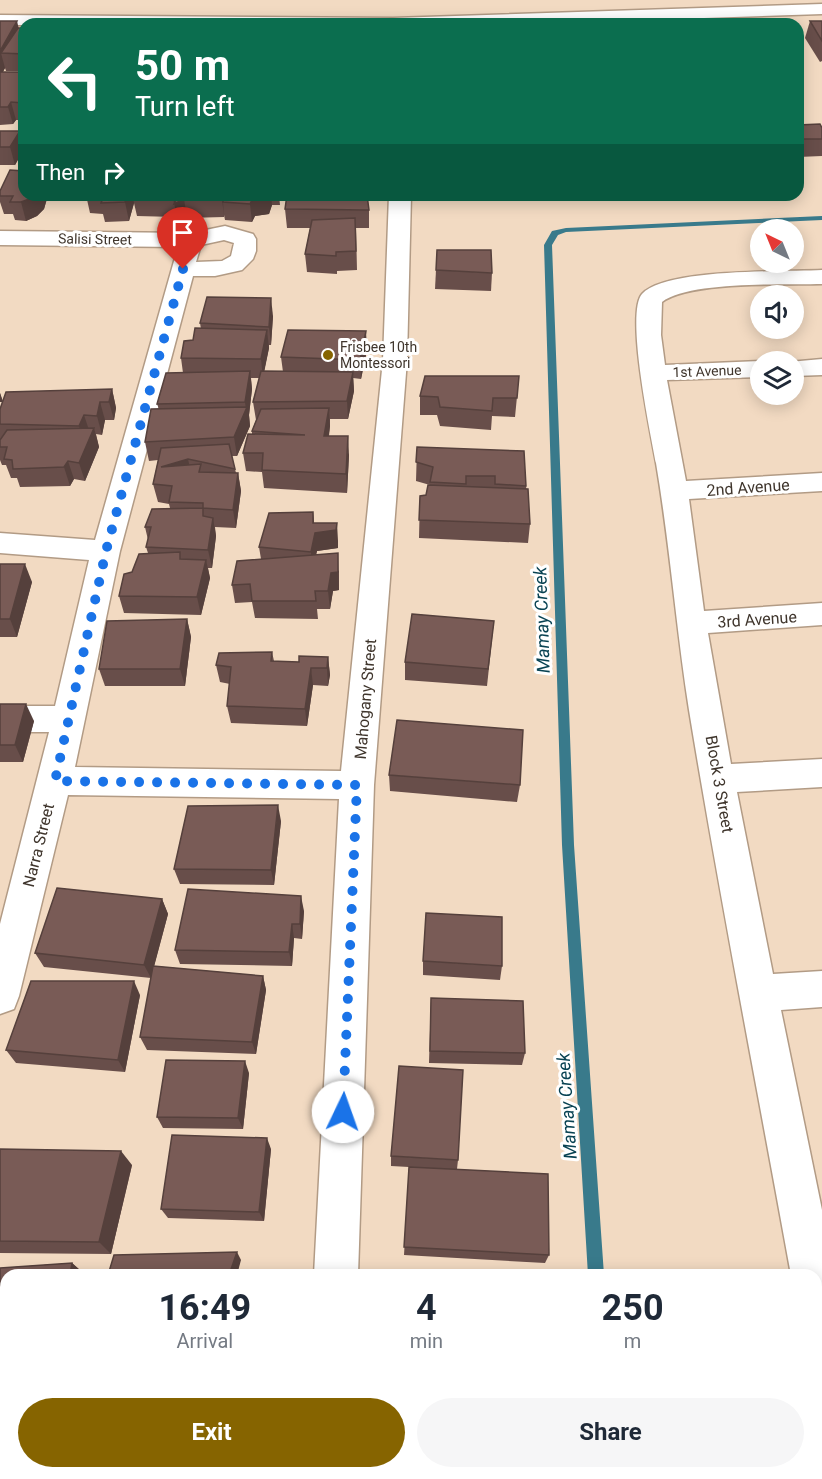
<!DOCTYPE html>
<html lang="en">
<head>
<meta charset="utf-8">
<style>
	:root { --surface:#fff; --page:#f6f6f7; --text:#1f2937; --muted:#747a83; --accent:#866400 }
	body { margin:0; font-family:Roboto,sans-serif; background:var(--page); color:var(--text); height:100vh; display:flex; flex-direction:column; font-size:22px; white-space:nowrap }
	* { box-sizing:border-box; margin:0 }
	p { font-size:20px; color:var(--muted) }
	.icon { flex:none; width:33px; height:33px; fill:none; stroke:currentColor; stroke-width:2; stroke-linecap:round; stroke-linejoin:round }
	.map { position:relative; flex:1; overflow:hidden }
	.drawer { position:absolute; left:0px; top:1269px; width:822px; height:210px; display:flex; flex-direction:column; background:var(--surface); border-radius:18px 18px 0 0; box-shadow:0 3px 15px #0003 }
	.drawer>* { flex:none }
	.banner { position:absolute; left:18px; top:18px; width:786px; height:183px; border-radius:18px; box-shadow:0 3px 15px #0003; background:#0b6e4f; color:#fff; overflow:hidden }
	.needle { width:39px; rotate:317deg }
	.tools { position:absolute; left:750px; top:219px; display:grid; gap:12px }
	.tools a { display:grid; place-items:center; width:54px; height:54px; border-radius:50%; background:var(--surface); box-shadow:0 3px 15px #0003; font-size:30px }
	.pin { position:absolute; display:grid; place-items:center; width:51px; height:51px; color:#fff; margin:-62px -26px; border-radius:50% 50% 50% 0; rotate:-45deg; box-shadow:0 0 6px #0007 }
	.pin .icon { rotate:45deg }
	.me { position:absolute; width:66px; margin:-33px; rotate:3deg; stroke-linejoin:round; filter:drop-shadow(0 0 4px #0008) }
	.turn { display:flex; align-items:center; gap:21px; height:126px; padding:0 18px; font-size:27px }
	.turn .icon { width:78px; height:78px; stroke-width:2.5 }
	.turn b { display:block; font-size:42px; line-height:51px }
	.then { display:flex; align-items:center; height:57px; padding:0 18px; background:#0003; gap:12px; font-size:22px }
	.eta { display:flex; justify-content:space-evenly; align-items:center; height:102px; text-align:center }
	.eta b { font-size:36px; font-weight:700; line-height:42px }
	.primary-button { display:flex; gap:12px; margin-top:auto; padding:12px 18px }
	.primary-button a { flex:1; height:69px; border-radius:36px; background:var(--accent); color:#fff; font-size:24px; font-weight:700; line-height:69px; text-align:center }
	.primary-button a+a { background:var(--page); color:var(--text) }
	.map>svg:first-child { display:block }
</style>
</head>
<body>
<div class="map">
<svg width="822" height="1479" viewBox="0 0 822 1479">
	<rect width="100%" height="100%" fill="#f2dac2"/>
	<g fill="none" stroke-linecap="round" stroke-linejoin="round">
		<g fill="#397a8b" fill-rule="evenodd">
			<polygon points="822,216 822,220 566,232 558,235 552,245 574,845 604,1275 588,1275 562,845 544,245 552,231 566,228"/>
			<polygon points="599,1473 617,1473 618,1479 600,1479"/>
		</g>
		<g stroke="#b29b85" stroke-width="3">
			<g id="minor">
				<polygon points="822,4 822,14 524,24 0,25 0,15 393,18"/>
				<path d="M389,195H411L407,360L374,785L358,1275H314L339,799L68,795L19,996L14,1009L0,1014V924L49,732H0V706H55L89,560L0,553V533L95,540L178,247L0,245V231L191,233L225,226L253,234L256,239V251L253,259L242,270L215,276H193L120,551L75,767L341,771L383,360ZM224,240L234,243L231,256L222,261L196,262L201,245Z"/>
				<path d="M822,270V284C786,285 689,281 662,302L661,335L665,365L760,361L761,362L760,377L667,380L686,481L822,473V491L689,499L704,611L822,603V625L708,633L731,764L822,759V787L737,792L773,974L822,971V1007L781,1010L822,1210V1346L816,1343V1275H791C757,1087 720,899 689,710C676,628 670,545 656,463C651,435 625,313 642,294C666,268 785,272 822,270Z"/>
				<polygon points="822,359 822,375 794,376 794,362 789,362"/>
				<rect x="303" y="1473" width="48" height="6"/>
			</g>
		</g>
		<use href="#minor" fill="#fff" fill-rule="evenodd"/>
	</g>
	<g fill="#684e4a">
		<polygon points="0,21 19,28 24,28 24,71 6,71 5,68 3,72 24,72 24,120 16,120 13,124 0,125"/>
		<polygon points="810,21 822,21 822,61 820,62 805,38"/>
		<polygon points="798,125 822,128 822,156 798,157"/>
		<polygon points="0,131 24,146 15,165 0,165"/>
		<polygon points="0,191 24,195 48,195 44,209 37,216 26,221 15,220 13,214 4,214 0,202"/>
		<polygon points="86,195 279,195 280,205 272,205 269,214 255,216 252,222 225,220 224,215 224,217 187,218 178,222 176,214 176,217 137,216 134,203 129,221 105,222 103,214 90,213"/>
		<polygon points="285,209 369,210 369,228 356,228 357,270 337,271 337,274 307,272 305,254 310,228 287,228"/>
		<polygon points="436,270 492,273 491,291 435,289"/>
		<polygon points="273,316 271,345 269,345 269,348 264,371 283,372 281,357 367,350 361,379 353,378 354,391 348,419 330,419 330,426 329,436 349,455 347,493 264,488 262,472 246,471 243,453 252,434 252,431 256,420 253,402 259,378 251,378 252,389 249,415 250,426 237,456 232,456 236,473 238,473 241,491 236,528 215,527 216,536 212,568 208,568 210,578 201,615 124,613 119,596 132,572 148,553 146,547 148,540 145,527 170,508 169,504 158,502 153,484 158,460 149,461 145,442 159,409 157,404 183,373 181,358 201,329 200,323"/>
		<polygon points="519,376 515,417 492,416 491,430 440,426 437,415 420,415 420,396"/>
		<polygon points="112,389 116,408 114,420 105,420 102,435 96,434 99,447 85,481 74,479 70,486 20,487 17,478 11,478 6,465 2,465 0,460 0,409 3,402 0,402 0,393 3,402"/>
		<polygon points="417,447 526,486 530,524 528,543 419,538 420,496 426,495 430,485 416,481"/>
		<polygon points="313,512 314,523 338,541 338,548 317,551 316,555 339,571 339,590 333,591 330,609 317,609 318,619 255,618 252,602 235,603 232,585 261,559 259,547"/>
		<polygon points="0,564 32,582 17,637 0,637"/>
		<polygon points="187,619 191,637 185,686 105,686 99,669"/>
		<polygon points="494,621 487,686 405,680 405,662"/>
		<polygon points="272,652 274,661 299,662 328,657 330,675 328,686 313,685 307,726 231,723 227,706 230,684 220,682 216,665"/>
		<polygon points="0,704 34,721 23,762 0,762"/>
		<polygon points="389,775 520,785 517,802 390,791"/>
		<polygon points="281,821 274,885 180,884 174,869"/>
		<polygon points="162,899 168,914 154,966 263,976 266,990 256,1054 147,1050 140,1037 151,978 44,967 35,953"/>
		<polygon points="304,911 302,939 294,938 292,966 180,964 175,950"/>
		<polygon points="423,961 502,966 500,980 423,975"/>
		<polygon points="140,995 125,1072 16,1063 6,1050"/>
		<polygon points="431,998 525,1053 522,1065 429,1063"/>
		<polygon points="249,1073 243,1129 163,1128 157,1117"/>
		<polygon points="0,1149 132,1165 111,1254 0,1253"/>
		<polygon points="271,1149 264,1221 168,1218 161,1209"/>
		<polygon points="391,1156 458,1160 457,1169 549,1255 545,1263 404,1255 409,1167 391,1166"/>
		<polygon points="72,1263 81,1271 6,1275 6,1357 0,1357 0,1268"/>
		<rect x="0" y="1361" width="6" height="109"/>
		<polygon points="663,1473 748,1473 777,1479 663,1479"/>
	</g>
	<g fill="#55403c">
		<polygon points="17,21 21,38 1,53 5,68 0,77 0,51"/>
		<polygon points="11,102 16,120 13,124 8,107"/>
		<polygon points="20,131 24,146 24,150 15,165 10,147"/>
		<polygon points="35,195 48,195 44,209 37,216 26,221 21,202"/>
		<polygon points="127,195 137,195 133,198 134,203 129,221 125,202"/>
		<polygon points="173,195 180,195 184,199 187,218 178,222 173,198"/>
		<polygon points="222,195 227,195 223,202 224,217 222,198"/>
		<polygon points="268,195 271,195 272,205 269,214 255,216 252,222 250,204 253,198"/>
		<polygon points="271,298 273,316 271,345 269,327"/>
		<polygon points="267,330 269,348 263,378 261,359"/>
		<polygon points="366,331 367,350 361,379 360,360"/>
		<polygon points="250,371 252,389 249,415 250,426 237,456 234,437 246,410 245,402"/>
		<polygon points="353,372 354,391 348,419 347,401"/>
		<polygon points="112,389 116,408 114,420 109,402"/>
		<polygon points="0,393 3,402 0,402"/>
		<polygon points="100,402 105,420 102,435 97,416"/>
		<polygon points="329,408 330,426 326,454 324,436"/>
		<polygon points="84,415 90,433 84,445 79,426"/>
		<polygon points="94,428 99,447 85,481 79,463"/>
		<polygon points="348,436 349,455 347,493 346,474"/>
		<polygon points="188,459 192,477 165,486 161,467"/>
		<polygon points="68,461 74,479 70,486 64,467"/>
		<polygon points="238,473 241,491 236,528 233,510"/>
		<polygon points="313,512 315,533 337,523 338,541 338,548 317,551 312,570 311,552"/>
		<polygon points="213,518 216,536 212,568 208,550"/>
		<polygon points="338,553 339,590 333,591 330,609 328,591 331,573"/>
		<polygon points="206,560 210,578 201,615 197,597"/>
		<polygon points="25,564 32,582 17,637 10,619"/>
		<polygon points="187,619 191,637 185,686 180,669"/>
		<polygon points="328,657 330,675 328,686 327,668"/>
		<polygon points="311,668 313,685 307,726 305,709"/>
		<polygon points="26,704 34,721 23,762 15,745"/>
		<polygon points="278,805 281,821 274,885 271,870"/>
		<polygon points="301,896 304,911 302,939 300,924"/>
		<polygon points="162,899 168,914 151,978 144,965"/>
		<polygon points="292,924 294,938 292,966 289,952"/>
		<polygon points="263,976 266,990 256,1054 252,1042"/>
		<polygon points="134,981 140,995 125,1072 118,1060"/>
		<polygon points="245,1061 249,1073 243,1129 238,1118"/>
		<polygon points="267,1138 271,1149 264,1221 259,1212"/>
		<polygon points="121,1151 132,1165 111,1254 99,1242"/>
		<polygon points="237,1252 241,1260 237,1275 229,1275"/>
		<polygon points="72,1263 81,1271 81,1275 70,1275"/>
	</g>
	<g fill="#795b56" stroke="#55403c" stroke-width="1.5">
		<polygon points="0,21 17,21 0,51"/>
		<polygon points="810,21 822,21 822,41"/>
		<polygon points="18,28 24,28 24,54 1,53"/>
		<polygon points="0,72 24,72 24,103 11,102 8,107 0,107"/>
		<polygon points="820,124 822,128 822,139 798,139 798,125"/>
		<polygon points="0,131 20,131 10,147 0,147"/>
		<polygon points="10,170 24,171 24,195 35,195 32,198 21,202 10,202 13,196 0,196 0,191"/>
		<polygon points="88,195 127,195 125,202 101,203 104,196"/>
		<polygon points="134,195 173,195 173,198 133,198"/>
		<polygon points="178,195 222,195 222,198 184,199 174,204"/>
		<polygon points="224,195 268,195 267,196 253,198 250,204 223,202"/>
		<polygon points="287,195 367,195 369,210 285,209"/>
		<polygon points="355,218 356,251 336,252 336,256 305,254 312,220"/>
		<polygon points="437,250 491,250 492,273 436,270"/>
		<polygon points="207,297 271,298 269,327 200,323"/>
		<polygon points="195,328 267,330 261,359 181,358 184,341 193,340"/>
		<polygon points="288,330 366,331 360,360 281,357"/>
		<polygon points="250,371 245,402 157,404 166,373"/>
		<polygon points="261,371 353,372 347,401 253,402"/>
		<polygon points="425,376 519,376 517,398 493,398 492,411 440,407 438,397 420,396"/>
		<polygon points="112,389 109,402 100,402 97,416 84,415 79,426 0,424 0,409 6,392"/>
		<polygon points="247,407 234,437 145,442 151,409"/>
		<polygon points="329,408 324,436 348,436 346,474 262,470 263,453 243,453 248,434 305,435 252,431 261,409"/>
		<polygon points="94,428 79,463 68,461 64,467 13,469 12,460 4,459 7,447 0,447 0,440 7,430"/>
		<polygon points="229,444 235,469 188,459 161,467 201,464 199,472 238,473 233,510 203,508 203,516 213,518 208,550 146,547 151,527 145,527 152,509 203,508 203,503 169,502 172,486 153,484 161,448"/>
		<polygon points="417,447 524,451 526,486 495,484 495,476 466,476 466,484 430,482 433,467 416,462"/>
		<polygon points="428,485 528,489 530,524 419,520 420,496 426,495"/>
		<polygon points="313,512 313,523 337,523 336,530 315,533 311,552 259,547 269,513"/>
		<polygon points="180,552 180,559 206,560 197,597 119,596 124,574 132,572 139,554"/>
		<polygon points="338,553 338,572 331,573 328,591 315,591 316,601 252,601 250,584 232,585 237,561"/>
		<polygon points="0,564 25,564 10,619 0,619"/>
		<polygon points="412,614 494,621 488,669 405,662"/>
		<polygon points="187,619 180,669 99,669 107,621"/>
		<polygon points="272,652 271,661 299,662 299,656 328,657 327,668 311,668 305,709 227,706 231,667 216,665 219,653"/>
		<polygon points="0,704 26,704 15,745 0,745"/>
		<polygon points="397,720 523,730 520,785 389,775"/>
		<polygon points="278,805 271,870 174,869 188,806"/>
		<polygon points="57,888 162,899 144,965 35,953"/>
		<polygon points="188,889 301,896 300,924 292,924 289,952 175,950"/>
		<polygon points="426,913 502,917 502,966 423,961"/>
		<polygon points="153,966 263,976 252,1042 140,1037"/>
		<polygon points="31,981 134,981 118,1060 6,1050"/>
		<polygon points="431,998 523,1001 525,1053 430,1051"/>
		<polygon points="166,1060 245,1061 238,1118 157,1117"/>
		<polygon points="399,1066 463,1070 458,1160 391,1156"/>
		<polygon points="172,1135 267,1138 259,1212 161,1209"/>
		<polygon points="0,1149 121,1151 99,1242 0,1241"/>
		<polygon points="409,1167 548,1174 549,1255 404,1247"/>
		<polygon points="237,1252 229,1275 108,1275 114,1255"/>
		<polygon points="72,1263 70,1275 6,1275 6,1352 0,1352 0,1268"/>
		<rect x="0" y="1361" width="6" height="106"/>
		<polygon points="671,1473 748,1473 777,1475 777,1479 671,1479"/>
		<polygon points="260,1478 260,1479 224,1479"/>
	</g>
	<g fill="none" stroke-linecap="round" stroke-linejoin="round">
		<polyline stroke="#1a73e8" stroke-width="10" stroke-dasharray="0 18" points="183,269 106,551 55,781 357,785 343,1112"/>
	</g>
	<circle fill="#866400" stroke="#fff" stroke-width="2" cx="328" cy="355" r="6"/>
	<g text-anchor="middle" stroke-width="6" stroke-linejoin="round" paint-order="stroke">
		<g font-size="14" fill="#3f352c" stroke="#fff">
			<text transform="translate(95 239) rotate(1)" y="5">Salisi Street</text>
			<text transform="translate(707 371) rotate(-2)" y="5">1st Avenue</text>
		</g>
		<g font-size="14" fill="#3f352c" stroke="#fff" text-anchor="start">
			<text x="340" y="352">Frisbee 10th<tspan x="340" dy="16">Montessori</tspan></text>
		</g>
		<g font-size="16" fill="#3f352c" stroke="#fff">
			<text transform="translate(748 487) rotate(-4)" y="6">2nd Avenue</text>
			<text transform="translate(757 619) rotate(-4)" y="6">3rd Avenue</text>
			<text transform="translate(365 699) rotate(-85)" y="6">Mahogany Street</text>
			<text transform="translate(720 784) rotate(80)" y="6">Block 3 Street</text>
			<text transform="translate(38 845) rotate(-76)" y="6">Narra Street</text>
		</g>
		<g font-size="18" font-style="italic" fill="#084252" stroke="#fff">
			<text transform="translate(542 620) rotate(-92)" y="6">Mamay Creek</text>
			<text transform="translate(567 1106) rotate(-94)" y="6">Mamay Creek</text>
		</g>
	</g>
</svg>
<div class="tools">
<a><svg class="needle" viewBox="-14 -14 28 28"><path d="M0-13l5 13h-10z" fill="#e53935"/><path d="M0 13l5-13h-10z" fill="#747a83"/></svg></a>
<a><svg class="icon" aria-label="sound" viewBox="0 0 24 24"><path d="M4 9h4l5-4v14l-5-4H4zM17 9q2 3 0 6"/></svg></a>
<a><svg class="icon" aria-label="layers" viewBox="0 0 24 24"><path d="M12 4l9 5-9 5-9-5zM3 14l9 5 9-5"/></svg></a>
</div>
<div class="pin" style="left:183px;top:269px;background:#d93025"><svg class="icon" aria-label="arrive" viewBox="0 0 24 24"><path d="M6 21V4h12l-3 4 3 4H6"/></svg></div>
<svg class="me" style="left:343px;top:1112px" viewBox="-20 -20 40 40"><circle r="19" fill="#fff"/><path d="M0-13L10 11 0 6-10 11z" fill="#1a73e8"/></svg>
<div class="banner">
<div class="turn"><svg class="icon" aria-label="left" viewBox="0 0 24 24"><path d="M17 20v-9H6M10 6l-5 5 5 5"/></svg><div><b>50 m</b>Turn left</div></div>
<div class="then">Then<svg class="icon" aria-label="right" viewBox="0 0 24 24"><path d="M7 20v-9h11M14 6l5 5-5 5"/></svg></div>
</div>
<section class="drawer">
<div class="eta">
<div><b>16:49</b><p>Arrival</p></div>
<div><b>4</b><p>min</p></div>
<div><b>250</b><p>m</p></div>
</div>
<div class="primary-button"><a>Exit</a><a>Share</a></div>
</section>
</div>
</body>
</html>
